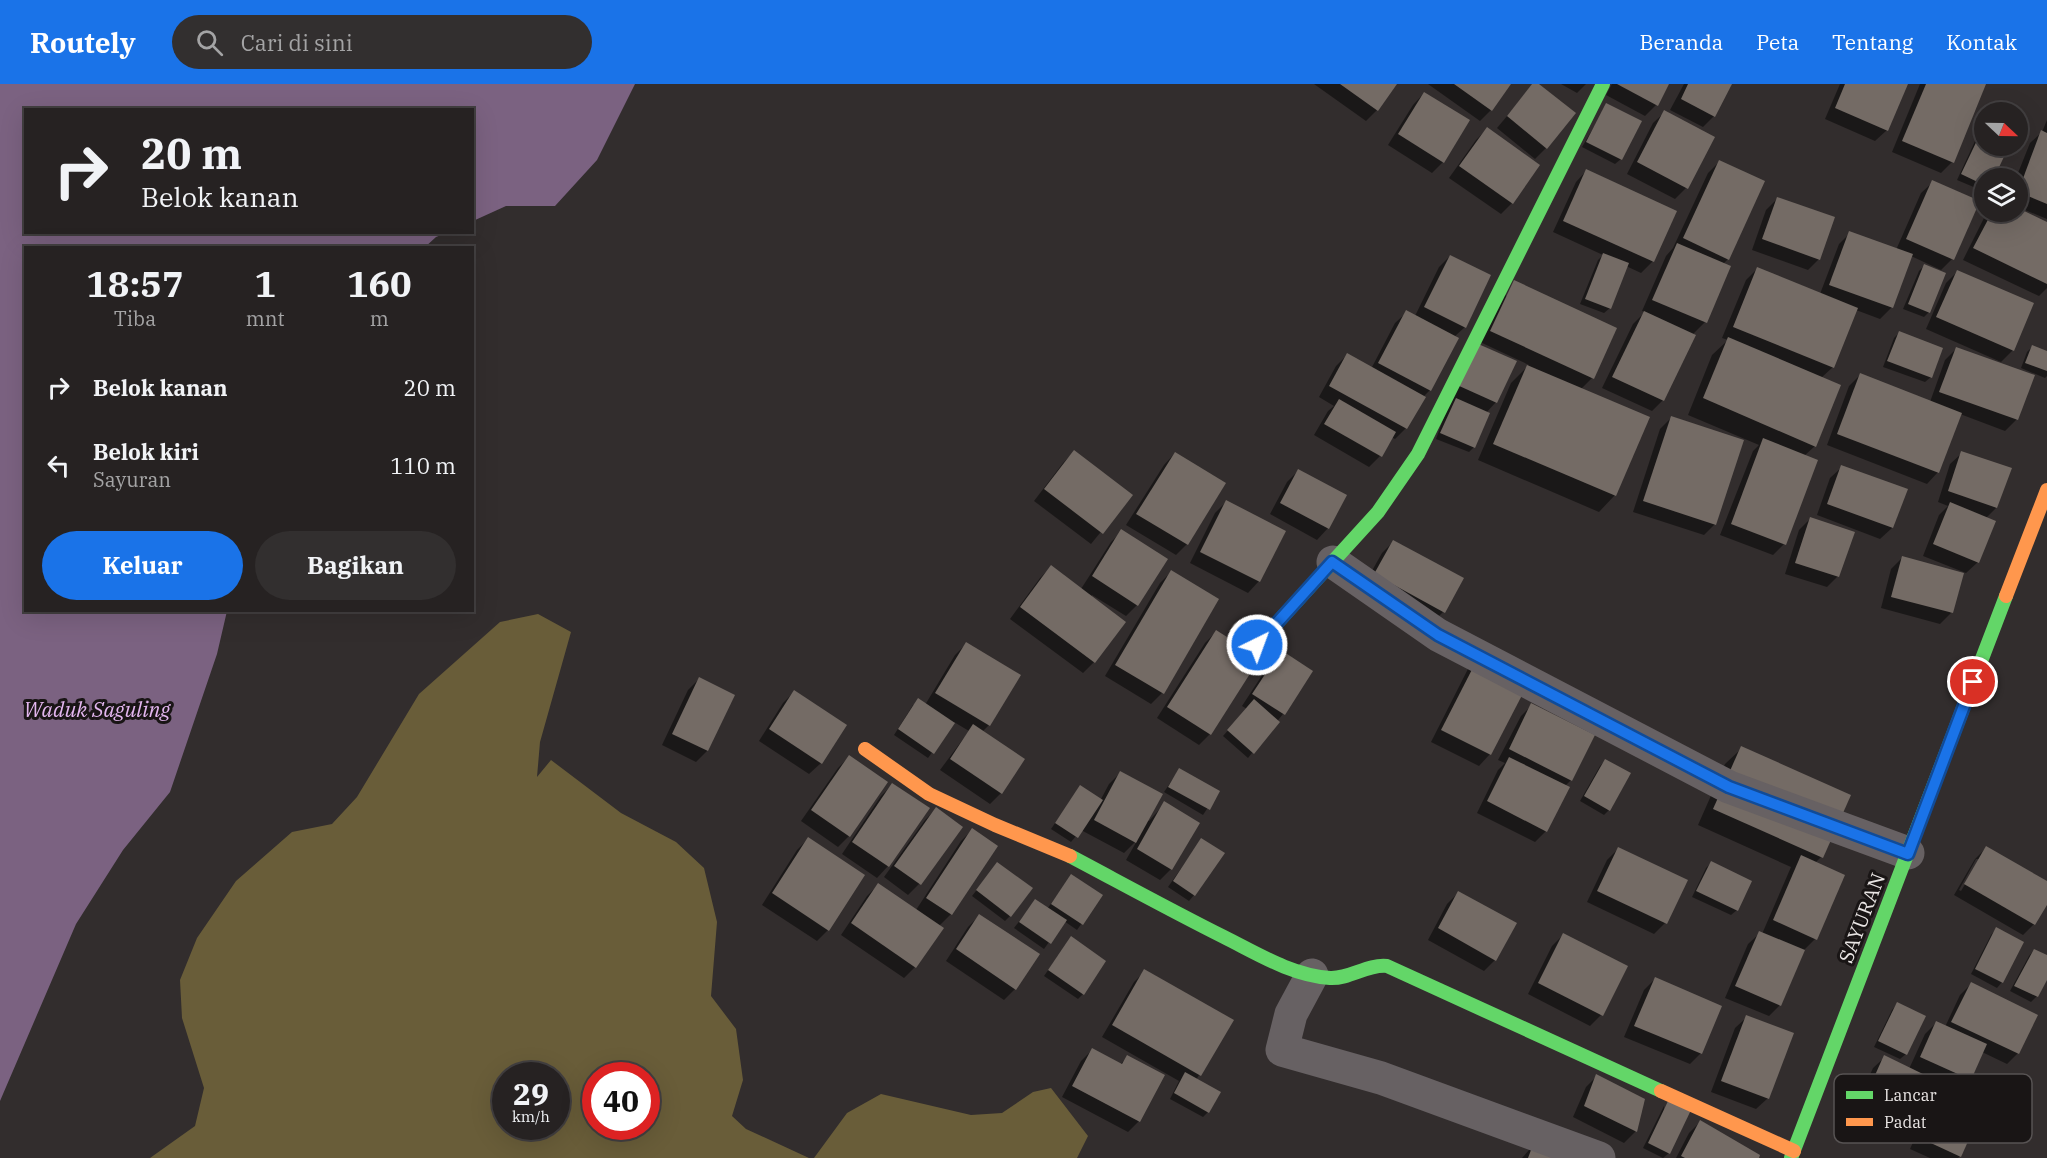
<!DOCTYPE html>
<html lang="id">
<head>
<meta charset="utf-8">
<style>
	:root { --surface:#262222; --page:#322f2f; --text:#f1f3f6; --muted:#a4a4a5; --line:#423f40; --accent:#1a73e8 }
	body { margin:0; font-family:"IBM Plex Serif",serif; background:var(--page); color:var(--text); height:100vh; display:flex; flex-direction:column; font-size:22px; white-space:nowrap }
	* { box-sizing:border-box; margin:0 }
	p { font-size:20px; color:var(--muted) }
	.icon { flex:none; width:33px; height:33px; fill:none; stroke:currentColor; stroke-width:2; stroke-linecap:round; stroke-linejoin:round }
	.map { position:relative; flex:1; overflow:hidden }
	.sheet { position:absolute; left:24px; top:162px; width:450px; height:366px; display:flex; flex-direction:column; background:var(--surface); border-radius:0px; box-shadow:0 6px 24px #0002,0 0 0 2px var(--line) }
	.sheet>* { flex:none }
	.top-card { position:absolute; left:24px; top:24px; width:450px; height:126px; border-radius:0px; box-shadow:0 6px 24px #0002,0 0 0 2px var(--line); background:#262222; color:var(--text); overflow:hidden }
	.needle { width:39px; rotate:112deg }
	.fabs { position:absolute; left:1974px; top:18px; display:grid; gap:12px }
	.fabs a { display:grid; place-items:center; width:54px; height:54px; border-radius:50%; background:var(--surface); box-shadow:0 6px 24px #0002,0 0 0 2px var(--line); font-size:30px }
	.speed { position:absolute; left:492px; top:978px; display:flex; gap:12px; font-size:30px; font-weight:700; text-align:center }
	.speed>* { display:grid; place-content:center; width:78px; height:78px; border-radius:50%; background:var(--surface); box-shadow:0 6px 24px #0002,0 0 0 2px var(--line); line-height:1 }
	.speed small { font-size:15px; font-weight:400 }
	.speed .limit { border:9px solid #d22; background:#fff; color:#111 }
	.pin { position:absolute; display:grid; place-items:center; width:51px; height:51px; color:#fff; margin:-26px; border:3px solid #fff; border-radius:50%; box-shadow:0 2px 6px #0007 }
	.me { position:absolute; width:66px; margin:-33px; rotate:42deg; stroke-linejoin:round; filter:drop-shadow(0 0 4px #0008) }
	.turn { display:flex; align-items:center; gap:21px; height:126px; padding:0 18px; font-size:27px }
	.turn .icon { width:78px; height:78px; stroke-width:2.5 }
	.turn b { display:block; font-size:42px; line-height:51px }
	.eta { display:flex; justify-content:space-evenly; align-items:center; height:102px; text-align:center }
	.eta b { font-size:36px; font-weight:800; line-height:42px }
	.cta { display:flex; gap:12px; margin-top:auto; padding:12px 18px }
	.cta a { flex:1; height:69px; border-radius:36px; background:var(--accent); color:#fff; font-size:24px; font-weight:800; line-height:69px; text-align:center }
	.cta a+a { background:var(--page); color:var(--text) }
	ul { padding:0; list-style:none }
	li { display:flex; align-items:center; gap:18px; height:78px; padding:0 18px }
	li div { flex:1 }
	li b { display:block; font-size:22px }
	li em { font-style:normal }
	header { display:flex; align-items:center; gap:36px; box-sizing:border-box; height:84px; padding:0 30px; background:var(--accent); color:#fff }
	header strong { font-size:28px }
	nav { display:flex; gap:33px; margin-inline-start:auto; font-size:21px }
	.search { width:420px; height:54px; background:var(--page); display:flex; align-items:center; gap:15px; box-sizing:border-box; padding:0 21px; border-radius:33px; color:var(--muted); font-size:22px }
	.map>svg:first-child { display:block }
</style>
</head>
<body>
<header>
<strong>Routely</strong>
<div class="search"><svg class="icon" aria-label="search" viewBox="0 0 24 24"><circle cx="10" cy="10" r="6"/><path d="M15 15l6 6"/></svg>Cari di sini</div>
<nav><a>Beranda</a><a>Peta</a><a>Tentang</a><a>Kontak</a></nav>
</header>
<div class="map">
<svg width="2047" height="1074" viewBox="0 0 2047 1074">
	<rect width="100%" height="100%" fill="#322d2d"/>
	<g fill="#695d39" fill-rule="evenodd">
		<path d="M538,530L571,548L540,658L537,693L551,676L621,729L676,758L704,784L717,838L711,912L736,945L743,996L732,1032L746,1045L809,1074H150L195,1042L204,1004L182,934L180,896L197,854L236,797L292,748L332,740L357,713L419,610L500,538ZM506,992H556V1042H506ZM596,992H646V1042H596Z"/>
		<polygon points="1051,1004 1088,1052 1077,1074 814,1074 847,1029 881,1010 971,1031 1002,1029 1033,1008"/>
	</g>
	<polygon fill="#7b6281" points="0,0 635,0 597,76 555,122 506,122 473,137 472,26 26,26 26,148 446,149 436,153 424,164 26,164 26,526 227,527 217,570 170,708 123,766 76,840 0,1017"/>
	<g fill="#0007" fill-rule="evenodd">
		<polygon points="1314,0 1395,0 1377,26 1366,37"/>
		<polygon points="1428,0 1509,0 1491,26 1480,37"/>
		<polygon points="1534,0 1537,0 1546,64 1535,75 1497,44"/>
		<polygon points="1561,0 1586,0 1577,9"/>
		<polygon points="1612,0 1667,0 1656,21 1645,32 1606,11"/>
		<polygon points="1684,0 1730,0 1714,32 1703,43 1670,26"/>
		<polygon points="1840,0 1906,0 1887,46 1875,57 1825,35"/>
		<polygon points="1920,0 1985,0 1952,78 1941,89 1892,68"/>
		<polygon points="1424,9 1443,78 1432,89 1388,61 1413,21"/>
		<polygon points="1607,21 1621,75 1615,80 1582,63"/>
		<polygon points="1665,28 1686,104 1675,115 1627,90 1653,39"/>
		<polygon points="2047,36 2047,135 2025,126 2024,128 2047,139 2047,204 2039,212 1963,176 1987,128 2018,128 2018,94 2016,94 2030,59 2042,48"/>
		<polygon points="1487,45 1538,82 1512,119 1501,130 1449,94 1476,56"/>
		<polygon points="1981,50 1984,51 1984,62 2007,62 1992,94 1984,94 1983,107 1957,96 1976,55"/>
		<polygon points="1719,78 1728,175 1723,180 1705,238 1692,251 1663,316 1652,327 1602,304 1633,240 1645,228 1642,227 1666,172 1673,164 1708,89"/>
		<polygon points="1587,86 1675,127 1652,178 1641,189 1626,182 1610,224 1604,229 1580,220 1598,176 1603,171 1553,148 1576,98"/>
		<polygon points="1933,98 1952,175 1941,186 1911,172 1891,224 1880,235 1856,226 1833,283 1821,294 1815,362 1804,372 1784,460 1773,471 1720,451 1753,367 1759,361 1688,331 1712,271 1728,256 1722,254 1746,196 1757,185 1820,210 1839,160 1850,149 1896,166 1921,109"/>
		<polygon points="1777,115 1819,175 1808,186 1752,166 1766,126"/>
		<polygon points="1450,172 1465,243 1454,253 1430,306 1423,313 1406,344 1395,355 1391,353 1380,372 1369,383 1314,351 1328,327 1334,322 1319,313 1336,282 1347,271 1371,285 1395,239 1407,228 1415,232 1439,183"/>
		<polygon points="1924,182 1929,228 1924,233 1903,225 1919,187"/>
		<polygon points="1957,188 2033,220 2012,267 2001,278 1926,245 1946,199"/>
		<polygon points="1503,209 1592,294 1581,305 1615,411 1599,428 1478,376 1511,299 1529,281 1480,258"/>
		<polygon points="1899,249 1931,293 1925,298 1883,283 1894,254"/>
		<polygon points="2032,263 2047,269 2047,292 2045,294 2021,284 2027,268"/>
		<polygon points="1956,265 2033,292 2016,336 2005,347 1960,330 1938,388 1927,400 1827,361 1849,302 1860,291 1930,318 1945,276"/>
		<polygon points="1466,272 1496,318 1486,329 1474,363 1469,368 1436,355"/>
		<polygon points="1671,334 1715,440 1704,451 1633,428 1660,345"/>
		<polygon points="1074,368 1131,411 1091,460 1034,417 1063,379"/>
		<polygon points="1175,369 1224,400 1187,460 1176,471 1126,441 1164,381"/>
		<polygon points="1962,369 1996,424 1985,435 1978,478 1966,489 1923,472 1939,431 1948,422 1938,418 1950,380"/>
		<polygon points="1842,383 1906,406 1892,444 1880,455 1817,431 1830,394"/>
		<polygon points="1298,387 1328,444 1317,456 1270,430 1287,398"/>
		<polygon points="1226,418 1284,448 1259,497 1248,509 1190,479 1215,429"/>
		<polygon points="1810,435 1838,492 1827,503 1785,490 1799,446"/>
		<polygon points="1122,447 1137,521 1126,532 1092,511 1091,513 1124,538 1094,578 1083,589 1010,535 1040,494 1051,483 1081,505 1111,458"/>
		<polygon points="1393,458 1443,528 1432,539 1364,501 1382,469"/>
		<polygon points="1902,474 1951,529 1940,540 1881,524 1891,485"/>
		<polygon points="1171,488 1162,609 1151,620 1105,592 1160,499"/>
		<polygon points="1216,548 1210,650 1199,661 1157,634 1205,559"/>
		<polygon points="966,560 989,641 982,648 1001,709 990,720 940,686 969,647 954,638 928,674 894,651 913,621 925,621 955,571"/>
		<polygon points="1281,568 1311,588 1283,630 1248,674 1223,652 1247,625 1242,622 1270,579"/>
		<polygon points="1471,579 1490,670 1479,682 1431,658"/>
		<polygon points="699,595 733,611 707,667 696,678 662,661 688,606"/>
		<polygon points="794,608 845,642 821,679 809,690 759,657 783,619"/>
		<polygon points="1532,621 1571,696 1565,702 1546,747 1535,758 1477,729 1498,686 1505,679 1498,676 1521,632"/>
		<polygon points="1742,664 1821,773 1815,779 1815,855 1804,866 1780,921 1769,932 1725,914 1748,860 1760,849 1762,850 1791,783 1698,741 1725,680"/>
		<polygon points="849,673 849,752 838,763 801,737 838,684"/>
		<polygon points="1605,677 1609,726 1604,731 1580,717 1600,682"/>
		<polygon points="1179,686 1218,708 1203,731 1164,708"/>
		<polygon points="1120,689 1147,736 1149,737 1165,719 1171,785 1160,796 1126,776 1138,755 1124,769 1081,746 1071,758 1051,745 1080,703 1100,717 1109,700"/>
		<polygon points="892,701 888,782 877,794 842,770 881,712"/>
		<polygon points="936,725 961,743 919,800 908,811 884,793 925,736"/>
		<polygon points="972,746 951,830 939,842 915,883 904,894 841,851 867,812 878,801 916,826 961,757"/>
		<polygon points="808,755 828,846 817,857 762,821 797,766"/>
		<polygon points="1201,756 1194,811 1189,817 1168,803"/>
		<path d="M1986,764L2047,799V818L2034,840L2023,851L1954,811L1975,775ZM1976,775H1980L1961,807L1959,806Z"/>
		<polygon points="1618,765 1665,839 1654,850 1587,818 1607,776"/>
		<polygon points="1711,779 1737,826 1731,831 1692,813 1706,784"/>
		<polygon points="997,780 1010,832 1005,837 972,812"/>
		<polygon points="1072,792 1101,812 1077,846 1064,837 1044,865 1014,844 1035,817 1047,825"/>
		<polygon points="1458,809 1495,876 1484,887 1428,856 1447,820"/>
		<polygon points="979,832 1015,905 1004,916 946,877 968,843"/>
		<polygon points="1996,845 2002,898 1997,904 1971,890 1991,851"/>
		<polygon points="1563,851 1601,931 1590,942 1528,910 1552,862"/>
		<polygon points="1071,854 1083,910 1078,915 1044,892"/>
		<polygon points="2034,866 2047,873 2047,893 2037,912 2031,918 2010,907 2029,872"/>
		<polygon points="1145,887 1232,937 1196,996 1208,1028 1203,1033 1170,1015 1179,997 1102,953 1134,898"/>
		<polygon points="1655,895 1701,969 1690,980 1624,953 1644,906"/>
		<polygon points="1971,900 2018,969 2007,980 1982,968 1970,995 1961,1005 1960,1072 1958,1074 1930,1074 1910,1065 1935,1009 1944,1000 1926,992 1901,1046 1890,1057 1849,1038 1873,984 1885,973 1909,985 1925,950 1936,939 1945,943 1960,911"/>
		<polygon points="1897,920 1906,970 1900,975 1874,963 1892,926"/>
		<polygon points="1747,933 1768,1014 1756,1025 1711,1008 1735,944"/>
		<polygon points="1092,966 1120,981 1127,973 1139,1037 1128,1048 1062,1013 1081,977"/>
		<polygon points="1597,992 1643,1016 1635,1048 1624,1059 1573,1033 1586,1003"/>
		<polygon points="1664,1022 1669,1069 1663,1074 1643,1064"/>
		<polygon points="1700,1038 1757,1074 1676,1074 1689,1049"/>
		<polygon points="1535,1059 1577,1074 1522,1074"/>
	</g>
	<g fill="#746b65">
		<polygon points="1340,0 1397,0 1378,27"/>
		<polygon points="1454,0 1511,0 1492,27"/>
		<polygon points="1532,0 1539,0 1576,29 1547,65 1507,32"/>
		<polygon points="1617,0 1669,0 1658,22"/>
		<polygon points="1688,0 1732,0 1715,33 1681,15"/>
		<polygon points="1845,0 1908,0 1888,47 1835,24"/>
		<polygon points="1926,0 1986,0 1954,79 1902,57"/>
		<polygon points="1424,8 1470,36 1444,79 1398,50"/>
		<polygon points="1606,19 1642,37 1622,76 1586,58"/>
		<polygon points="1664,26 1715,53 1688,105 1637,78"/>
		<polygon points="1487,43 1540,81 1513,120 1459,82"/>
		<polygon points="2041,46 2047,49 2047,120 2018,108"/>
		<polygon points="1981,48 1984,50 1984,62 2009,62 1994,94 1984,94 1984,101 1961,90"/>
		<polygon points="1719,76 1765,97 1729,176 1683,154"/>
		<polygon points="1586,85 1677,127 1654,178 1563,137"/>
		<polygon points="1932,96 1980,117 1954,176 1906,155"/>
		<polygon points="1777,113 1835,133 1820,176 1762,155"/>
		<polygon points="2018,124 2047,138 2047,200 1973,164 1992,128 2018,128"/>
		<polygon points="1849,147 1913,170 1893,224 1829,201"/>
		<polygon points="1677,159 1731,182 1707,239 1652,216"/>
		<polygon points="1603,169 1629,179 1611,225 1585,215"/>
		<polygon points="1450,171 1491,191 1466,244 1424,223"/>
		<polygon points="1924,180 1946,189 1930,229 1908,220"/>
		<polygon points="1757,183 1858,224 1834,284 1733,243"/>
		<polygon points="1957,186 2034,219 2014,267 1936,233"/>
		<polygon points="1514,196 1617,244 1594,295 1490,247"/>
		<polygon points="1406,226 1459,254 1431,307 1378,279"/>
		<polygon points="1644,227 1696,251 1664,317 1612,293"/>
		<polygon points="1899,247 1943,264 1932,294 1887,277"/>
		<polygon points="1728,253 1841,301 1816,363 1703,314"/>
		<polygon points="1476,259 1517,277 1497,319 1457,301"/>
		<polygon points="2032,261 2047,267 2047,287 2025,279"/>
		<polygon points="1956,263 2035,291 2018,336 1939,308"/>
		<polygon points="1347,269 1426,313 1407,345 1329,302"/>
		<polygon points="1527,281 1650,333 1616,412 1493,360"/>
		<polygon points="1860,289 1962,329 1939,389 1837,350"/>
		<polygon points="1456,314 1490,329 1475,364 1440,349"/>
		<polygon points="1339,315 1396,348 1382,373 1324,340"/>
		<polygon points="1671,332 1744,356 1716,441 1643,417"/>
		<polygon points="1763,354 1818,376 1786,461 1731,440"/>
		<polygon points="1074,366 1133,411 1103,450 1044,405"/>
		<polygon points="1961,367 2012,384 1997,424 1948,407"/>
		<polygon points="1175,368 1226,399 1188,461 1136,430"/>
		<polygon points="1841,381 1908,405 1893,444 1827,420"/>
		<polygon points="1298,385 1347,411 1329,445 1280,419"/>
		<polygon points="1226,416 1286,447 1260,498 1200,468"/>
		<polygon points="1950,418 1996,437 1979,479 1933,460"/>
		<polygon points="1810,433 1855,448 1839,493 1795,479"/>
		<polygon points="1121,445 1168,475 1138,522 1092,492"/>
		<polygon points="1393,456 1464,494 1445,529 1374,490"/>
		<polygon points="1902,472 1964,489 1953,529 1891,513"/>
		<polygon points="1051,481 1126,538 1095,579 1020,523"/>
		<polygon points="1171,486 1219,515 1164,610 1115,581"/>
		<polygon points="1216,546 1260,574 1211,651 1167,623"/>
		<polygon points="966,558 1021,591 990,642 935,609"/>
		<polygon points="1281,566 1313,587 1285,631 1252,610"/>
		<polygon points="1482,566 1532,592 1491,671 1441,646"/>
		<polygon points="699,593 735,611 708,667 672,650"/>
		<polygon points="794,606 847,641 822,680 769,645"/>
		<polygon points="918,614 955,639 934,670 898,645"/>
		<polygon points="1254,615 1280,638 1254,670 1227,646"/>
		<polygon points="1531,619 1595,651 1572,697 1509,665"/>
		<polygon points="973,640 1025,675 1002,710 950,675"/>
		<polygon points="1741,662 1851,711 1823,774 1713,725"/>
		<polygon points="849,671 888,698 850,753 811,726"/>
		<polygon points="1509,673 1570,703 1547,748 1487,717"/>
		<polygon points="1605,675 1631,689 1610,727 1584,712"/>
		<polygon points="1179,684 1220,707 1210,726 1168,703"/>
		<polygon points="1120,687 1163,710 1136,759 1094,736"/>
		<polygon points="892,699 930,724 889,783 852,758"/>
		<polygon points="1080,701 1103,716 1078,754 1055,739"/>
		<polygon points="1164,717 1200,739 1172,786 1137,765"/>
		<polygon points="936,723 963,743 921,801 894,782"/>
		<polygon points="972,744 998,762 952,831 926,814"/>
		<polygon points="808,753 865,791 829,847 772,809"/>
		<polygon points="1201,754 1225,769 1195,812 1173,797"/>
		<polygon points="1986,762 2047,797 2047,821 2035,841 1964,800"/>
		<polygon points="1618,763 1688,796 1667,840 1597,807"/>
		<polygon points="1801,771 1845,791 1817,856 1773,836"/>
		<polygon points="1711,777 1752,797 1738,827 1696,807"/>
		<polygon points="997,778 1033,804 1011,833 976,806"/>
		<polygon points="1071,790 1103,811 1083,841 1051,820"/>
		<polygon points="878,799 944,844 916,884 851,839"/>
		<polygon points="1458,807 1517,839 1496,877 1438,844"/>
		<polygon points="1035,815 1067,836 1051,860 1019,838"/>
		<polygon points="979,830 1040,870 1016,906 956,865"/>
		<polygon points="1996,843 2024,858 2003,899 1975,885"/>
		<polygon points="1759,847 1805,866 1781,922 1735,902"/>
		<polygon points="1563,849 1628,882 1603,932 1538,899"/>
		<polygon points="1071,852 1106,877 1084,911 1048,886"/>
		<polygon points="2034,865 2047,871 2047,896 2038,913 2014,902"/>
		<polygon points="1144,885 1234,936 1201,992 1112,941"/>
		<polygon points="1655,893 1722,922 1702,970 1634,942"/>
		<polygon points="1971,898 2038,931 2019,970 1951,938"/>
		<polygon points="1897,918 1926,932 1907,971 1878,957"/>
		<polygon points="1746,931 1794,949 1769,1015 1721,997"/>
		<polygon points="1936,937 1987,960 1971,996 1920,973"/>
		<polygon points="1092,964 1122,980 1127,971 1165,991 1140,1038 1072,1002"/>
		<polygon points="1884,971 1927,992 1902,1047 1859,1027"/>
		<polygon points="1185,988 1221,1008 1209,1029 1174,1009"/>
		<polygon points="1596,990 1645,1015 1637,1048 1584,1022"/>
		<polygon points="1946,996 1987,1015 1961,1073 1920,1054"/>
		<polygon points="1669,1015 1691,1026 1670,1070 1648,1059"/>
		<polygon points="1700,1036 1760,1071 1759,1074 1685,1074 1681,1072"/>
		<polygon points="1534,1058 1581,1074 1528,1074"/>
	</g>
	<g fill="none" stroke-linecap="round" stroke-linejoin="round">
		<g stroke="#676163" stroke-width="33">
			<polyline points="1333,478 1438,551 1729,703 1908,769"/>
			<polyline points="1312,891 1291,930 1282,966 1381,994 1599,1074"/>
		</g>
		<g stroke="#63d668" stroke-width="14">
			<polyline points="1257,561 1378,428 1418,370 1603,0"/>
			<path d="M1070,772C1121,799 1172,827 1224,853C1258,870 1291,891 1330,894C1350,895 1367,880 1387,882L1661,1007"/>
			<polyline points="1791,1074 2006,512"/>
		</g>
		<g stroke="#ff974d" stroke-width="14">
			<polyline points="2006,512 2047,406"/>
			<polyline points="865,665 929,710 995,741 1070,772"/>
			<polyline points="1661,1007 1794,1067"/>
		</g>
	</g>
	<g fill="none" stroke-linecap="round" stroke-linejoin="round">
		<g stroke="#114b97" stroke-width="15">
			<polyline id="route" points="1257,561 1332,478 1438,551 1729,703 1908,770 1973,598"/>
		</g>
		<use href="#route" stroke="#1a73e8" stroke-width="10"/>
	</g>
	<g text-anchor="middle" stroke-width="6" stroke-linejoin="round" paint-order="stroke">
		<g font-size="20" fill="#e9e5e4" stroke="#191515">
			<text transform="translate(1862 834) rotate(-69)" y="7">SAYURAN</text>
		</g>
		<g font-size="21" font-style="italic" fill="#e3b6ef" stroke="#191515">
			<text x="97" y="633">Waduk Saguling</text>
		</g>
	</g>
	<rect x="1834" y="990" width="198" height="69" rx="9" fill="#191515" stroke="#575353" stroke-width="1.5"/>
	<rect x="1846" y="1007" width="27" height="8" fill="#63d668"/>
	<rect x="1846" y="1034" width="27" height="8" fill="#ff974d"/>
	<g font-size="16" fill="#e9e5e4">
		<text x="1884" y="1017">Lancar</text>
		<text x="1884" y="1044">Padat</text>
	</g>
</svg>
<div class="fabs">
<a><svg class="needle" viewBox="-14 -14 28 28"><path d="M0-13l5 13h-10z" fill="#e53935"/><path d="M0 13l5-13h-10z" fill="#a4a4a5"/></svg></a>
<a><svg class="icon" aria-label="layers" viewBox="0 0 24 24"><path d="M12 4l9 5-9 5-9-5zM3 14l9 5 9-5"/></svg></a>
</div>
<div class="speed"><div>29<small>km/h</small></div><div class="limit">40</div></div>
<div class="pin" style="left:1973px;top:598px;background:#d93025"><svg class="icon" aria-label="arrive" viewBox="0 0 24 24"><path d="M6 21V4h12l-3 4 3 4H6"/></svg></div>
<svg class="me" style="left:1257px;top:561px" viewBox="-20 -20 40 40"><circle r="17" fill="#1a73e8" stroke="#fff" stroke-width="3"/><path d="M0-11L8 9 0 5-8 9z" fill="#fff"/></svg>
<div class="top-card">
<div class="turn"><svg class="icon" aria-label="right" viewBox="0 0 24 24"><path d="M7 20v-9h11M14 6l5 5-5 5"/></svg><div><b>20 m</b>Belok kanan</div></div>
</div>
<section class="sheet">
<div class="eta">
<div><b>18:57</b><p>Tiba</p></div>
<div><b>1</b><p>mnt</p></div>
<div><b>160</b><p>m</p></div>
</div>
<ul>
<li><svg class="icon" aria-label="right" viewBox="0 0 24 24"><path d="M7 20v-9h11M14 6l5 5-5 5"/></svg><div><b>Belok kanan</b></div><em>20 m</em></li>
<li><svg class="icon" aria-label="left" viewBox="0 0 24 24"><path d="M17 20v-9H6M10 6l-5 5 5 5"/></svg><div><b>Belok kiri</b><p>Sayuran</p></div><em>110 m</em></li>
</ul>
<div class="cta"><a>Keluar</a><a>Bagikan</a></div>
</section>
</div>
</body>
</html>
